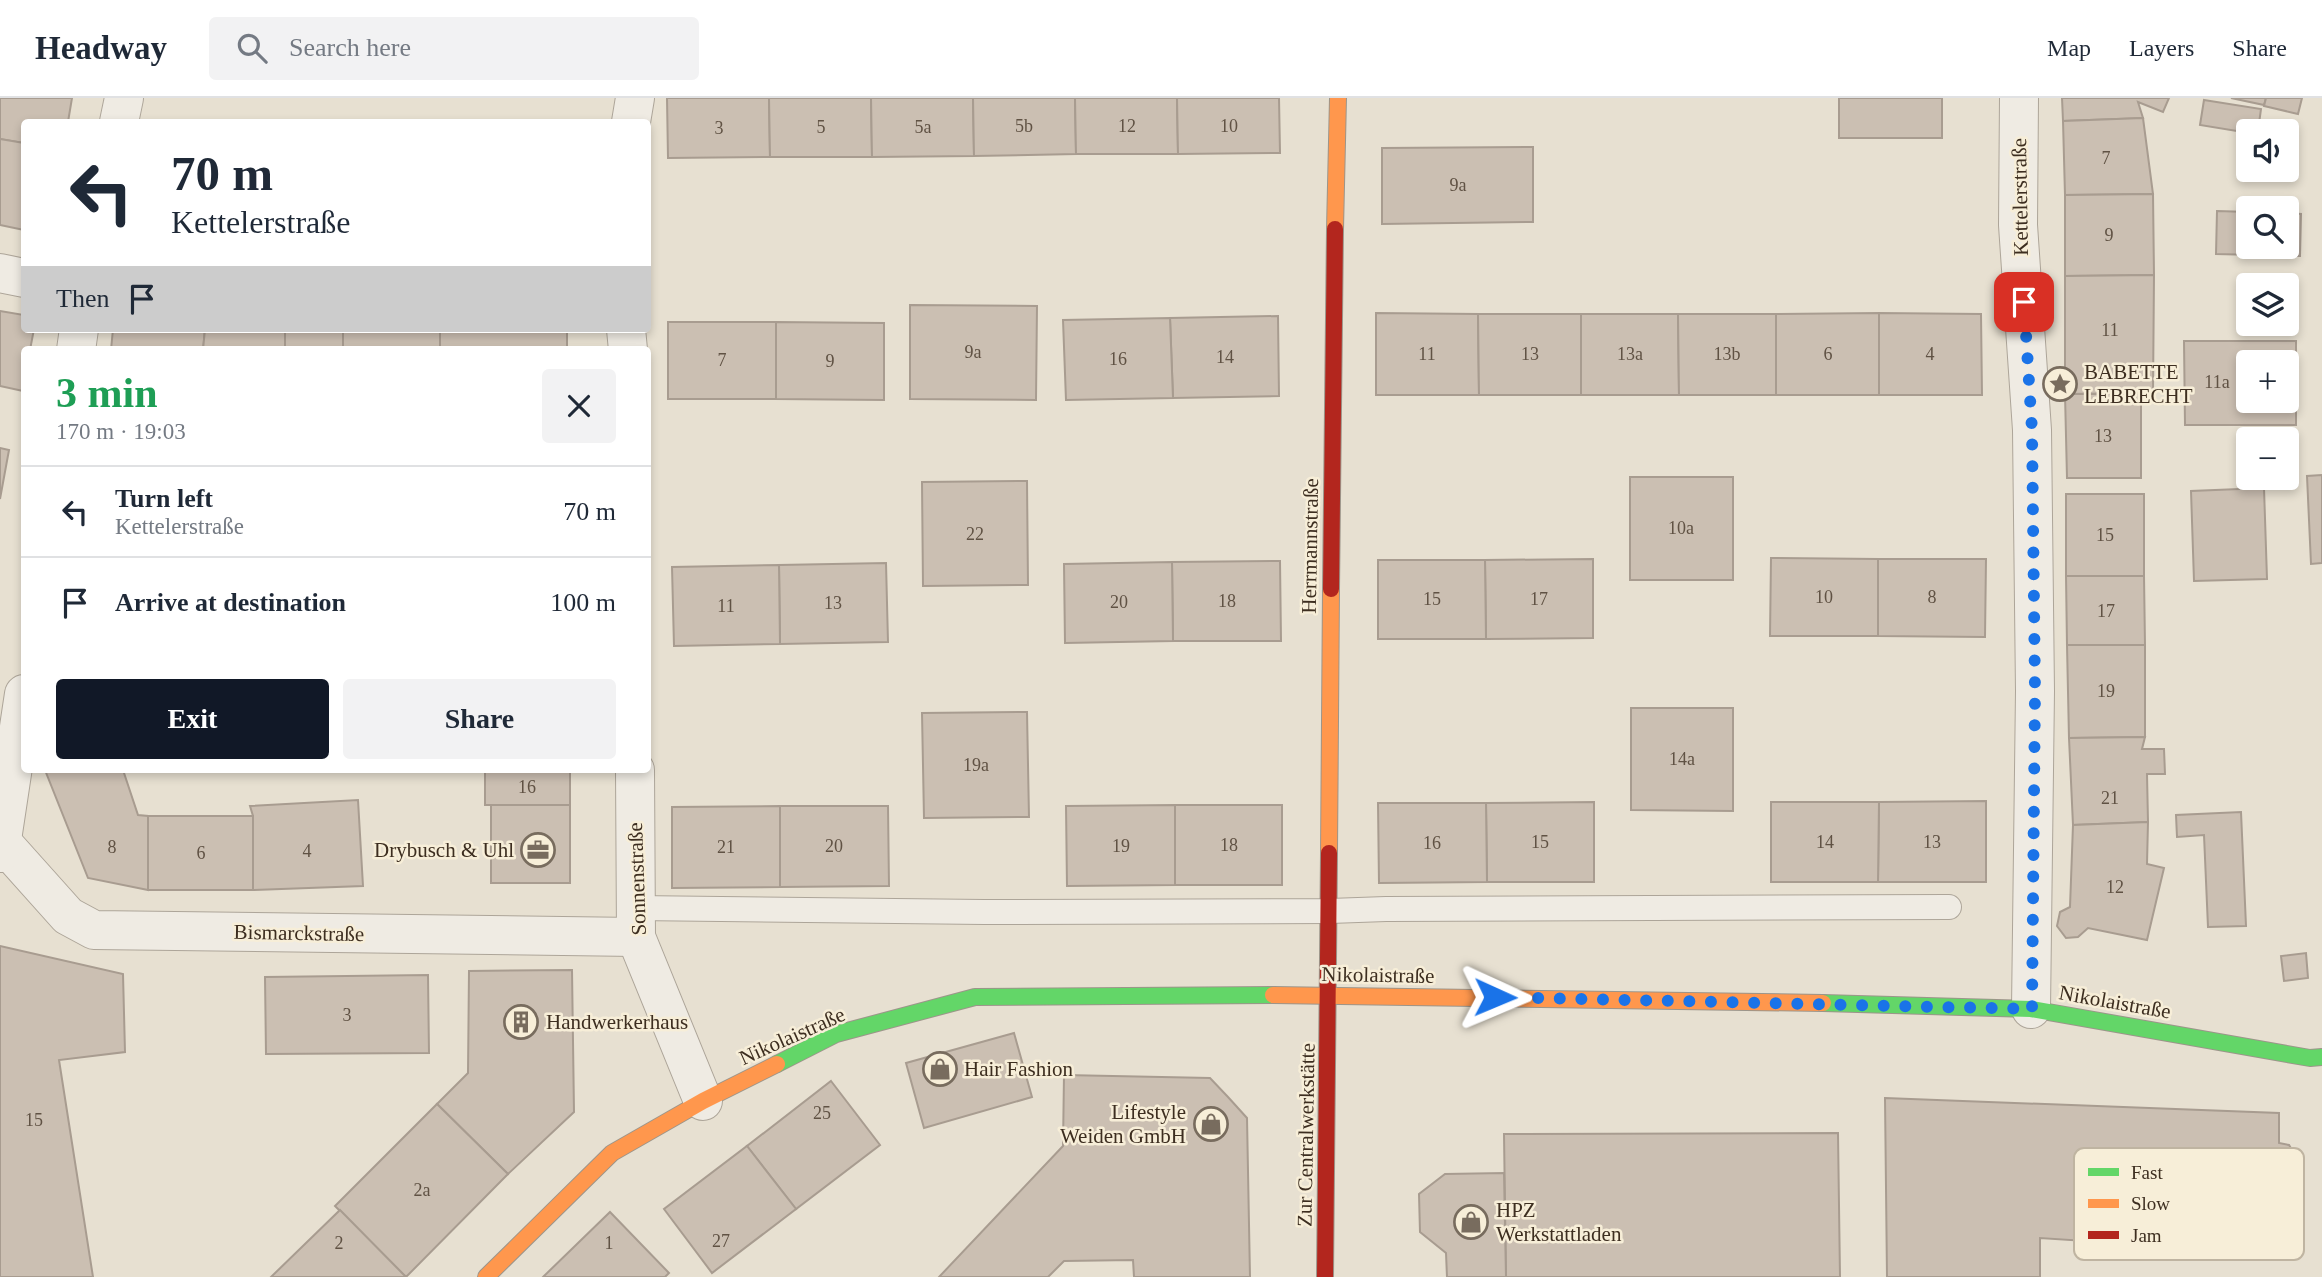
<!DOCTYPE html>
<html lang="en">
<head>
<meta charset="utf-8">
<style>
	:root { --surface:#fff; --page:#f2f2f3; --text:#1f2937; --muted:#747a83; --line:#e0e1e3; --accent:#111827 }
	body { margin:0; font-family:"Times New Roman",serif; background:var(--page); color:var(--text); height:100vh; display:flex; flex-direction:column; font-size:26px; white-space:nowrap }
	* { box-sizing:border-box; margin:0 }
	p { font-size:23px; color:var(--muted) }
	.icon { flex:none; width:38px; height:38px; fill:none; stroke:currentColor; stroke-width:2; stroke-linecap:round; stroke-linejoin:round }
	.map { position:relative; flex:1; overflow:hidden }
	.details { position:absolute; left:21px; top:248px; width:630px; height:427px; display:flex; flex-direction:column; background:var(--surface); border-radius:7px; box-shadow:0 4px 10px #0003 }
	.details>* { flex:none }
	.banner { position:absolute; left:21px; top:21px; width:630px; height:214px; border-radius:7px; box-shadow:0 4px 10px #0003; background:#fff; color:var(--text); overflow:hidden }
	.controls { position:absolute; left:2236px; top:21px; display:grid; gap:14px }
	.controls a { display:grid; place-items:center; width:63px; height:63px; border-radius:7px; background:var(--surface); box-shadow:0 4px 10px #0003; font-size:35px }
	.pin { position:absolute; display:grid; place-items:center; width:60px; height:60px; color:#fff; margin:-30px; border-radius:14px; box-shadow:0 4px 10px #0006 }
	.me { position:absolute; width:77px; margin:-38px; rotate:91deg; stroke-linejoin:round; filter:drop-shadow(0 0 5px #0008) }
	.turn { display:flex; align-items:center; gap:24px; height:147px; padding:0 35px; font-size:32px }
	.turn .icon { width:91px; height:91px; stroke-width:2.5 }
	.turn b { display:block; font-size:49px; line-height:60px }
	.then { display:flex; align-items:center; height:66px; padding:0 35px; background:#0003; gap:14px; font-size:26px }
	.round { display:grid; place-items:center; flex:none; width:74px; height:74px; border-radius:7px; background:var(--page) }
	.headline { display:flex; align-items:center; justify-content:space-between; height:119px; padding:0 35px }
	h1 { font-size:42px; font-weight:600; line-height:52px; color:#1e9e55 }
	.primary-button { display:flex; gap:14px; margin-top:auto; padding:14px 35px }
	.primary-button a { flex:1; height:80px; border-radius:7px; background:var(--accent); color:#fff; font-size:28px; font-weight:600; line-height:80px; text-align:center }
	.primary-button a+a { background:var(--page); color:var(--text) }
	ul { padding:0; list-style:none }
	li { display:flex; align-items:center; gap:21px; height:91px; padding:0 35px; border-top:2px solid var(--line) }
	li div { flex:1 }
	li b { display:block; font-size:26px }
	li em { font-style:normal }
	header { display:flex; align-items:center; gap:42px; box-sizing:border-box; height:98px; padding:0 35px; background:var(--surface); border-bottom:2px solid var(--line) }
	header strong { font-size:33px }
	nav { display:flex; gap:38px; margin-inline-start:auto; font-size:24px }
	.search { width:490px; height:63px; background:var(--page); display:flex; align-items:center; gap:18px; box-sizing:border-box; padding:0 24px; border-radius:7px; color:var(--muted); font-size:26px }
	.map>svg:first-child { display:block }
</style>
</head>
<body>
<header>
<strong>Headway</strong>
<div class="search"><svg class="icon" aria-label="search" viewBox="0 0 24 24"><circle cx="10" cy="10" r="6"/><path d="M15 15l6 6"/></svg>Search here</div>
<nav><a>Map</a><a>Layers</a><a>Share</a></nav>
</header>
<div class="map">
<svg width="2322" height="1179" viewBox="0 0 2322 1179">
	<rect width="100%" height="100%" fill="#e7e0d1"/>
	<g fill="#cbbfb2" stroke="#a89c90" stroke-width="2" fill-rule="evenodd">
		<polygon points="0,0 72,0 68,24 24,24 24,45 0,41"/>
		<polygon points="667,0 769,0 770,59 668,60"/>
		<polygon points="769,0 871,0 872,59 770,59"/>
		<polygon points="871,0 973,0 974,58 872,59"/>
		<polygon points="973,0 1075,0 1076,56 974,58"/>
		<polygon points="1075,0 1177,0 1178,56 1076,56"/>
		<polygon points="1177,0 1279,0 1280,55 1178,56"/>
		<rect x="1839" y="0" width="103" height="40"/>
		<polygon points="2062,0 2169,0 2163,14 2138,4 2143,20 2063,23"/>
		<polygon points="2231,0 2266,0 2264,7"/>
		<polygon points="2266,0 2302,0 2298,16 2264,8"/>
		<polygon points="2204,2 2261,11 2258,33 2249,35 2200,27"/>
		<polygon points="2143,20 2153,96 2065,97 2063,23"/>
		<polygon points="0,41 24,45 24,132 0,127"/>
		<polygon points="1533,49 1533,124 1382,126 1382,50"/>
		<polygon points="2153,96 2154,177 2065,178 2065,97"/>
		<polygon points="2217,113 2249,114 2249,149 2287,149 2287,115 2301,116 2300,158 2216,156"/>
		<polygon points="2154,177 2153,295 2065,296 2065,178"/>
		<polygon points="910,207 1037,208 1036,302 910,301"/>
		<polygon points="0,213 24,217 24,231 34,231 30,252 24,252 23,293 0,288"/>
		<polygon points="1376,215 1478,216 1479,297 1376,297"/>
		<polygon points="1879,215 1981,216 1982,297 1879,297"/>
		<polygon points="1879,215 1879,297 1776,297 1776,216"/>
		<polygon points="1478,216 1581,216 1581,297 1479,297"/>
		<polygon points="1581,216 1678,216 1679,297 1581,297"/>
		<polygon points="1678,216 1776,216 1776,297 1679,297"/>
		<polygon points="1278,218 1279,298 1173,300 1170,220"/>
		<polygon points="1170,220 1173,300 1066,302 1063,222"/>
		<rect x="668" y="224" width="108" height="77"/>
		<polygon points="776,224 884,225 884,302 776,301"/>
		<polygon points="113,231 205,231 203,252 111,252"/>
		<polygon points="205,231 285,232 285,252 203,252"/>
		<polygon points="343,231 343,252 285,252 285,232"/>
		<rect x="343" y="231" width="97" height="21"/>
		<rect x="440" y="231" width="127" height="21"/>
		<path d="M2184,243H2296V327H2185ZM2249,264H2287V303H2249Z"/>
		<polygon points="2065,296 2141,296 2141,380 2067,380"/>
		<polygon points="0,350 9,352 0,401"/>
		<polygon points="2322,377 2322,465 2311,466 2307,378"/>
		<rect x="1630" y="379" width="103" height="103"/>
		<polygon points="1027,383 1028,487 923,488 922,384"/>
		<polygon points="2264,390 2267,481 2194,483 2191,393"/>
		<rect x="2066" y="396" width="78" height="82"/>
		<polygon points="1771,460 1878,461 1878,538 1770,538"/>
		<polygon points="1593,461 1593,540 1486,541 1485,462"/>
		<polygon points="1878,461 1986,461 1985,539 1878,538"/>
		<polygon points="1378,462 1485,462 1486,541 1378,541"/>
		<polygon points="1280,463 1281,543 1173,543 1172,464"/>
		<polygon points="1172,464 1173,543 1065,545 1064,466"/>
		<polygon points="886,465 888,544 780,546 779,467"/>
		<polygon points="779,467 780,546 674,548 672,469"/>
		<polygon points="2066,478 2144,478 2145,547 2067,547"/>
		<polygon points="2067,547 2145,547 2145,639 2069,640"/>
		<polygon points="1631,610 1733,610 1733,713 1631,712"/>
		<polygon points="1027,614 1029,719 924,720 922,615"/>
		<polygon points="2145,639 2142,651 2164,651 2165,676 2147,676 2148,724 2073,727 2069,640"/>
		<polygon points="45,672 123,672 138,717 148,718 148,792 88,780"/>
		<rect x="485" y="672" width="85" height="35"/>
		<polygon points="358,702 363,788 253,792 253,718 250,708"/>
		<polygon points="1986,703 1986,784 1878,784 1879,704"/>
		<polygon points="1594,704 1594,784 1487,784 1486,705"/>
		<polygon points="1771,704 1879,704 1878,784 1771,784"/>
		<polygon points="1378,705 1486,705 1487,784 1379,785"/>
		<rect x="491" y="707" width="79" height="78"/>
		<rect x="1175" y="707" width="107" height="80"/>
		<polygon points="1175,707 1175,787 1067,788 1066,708"/>
		<polygon points="780,708 888,708 889,788 780,789"/>
		<polygon points="780,708 780,789 672,790 672,709"/>
		<polygon points="2241,714 2246,828 2208,829 2204,737 2177,739 2176,717"/>
		<rect x="148" y="718" width="105" height="74"/>
		<polygon points="2148,724 2147,766 2164,770 2147,842 2088,830 2078,839 2066,840 2057,828 2060,814 2070,809 2073,727"/>
		<polygon points="0,848 123,876 125,954 59,962 93,1179 0,1179"/>
		<polygon points="2306,855 2308,880 2284,883 2281,858"/>
		<polygon points="572,872 574,1014 508,1076 437,1006 468,975 469,873"/>
		<polygon points="428,877 429,955 266,956 265,879"/>
		<polygon points="1014,935 1032,999 924,1030 906,965"/>
		<polygon points="1064,977 1210,980 1228,999 1247,1020 1250,1179 1134,1179 1133,1162 1064,1163 1048,1179 939,1179 1063,1048"/>
		<polygon points="831,983 880,1047 796,1111 747,1048"/>
		<polygon points="1885,1000 2279,1015 2279,1045 2289,1047 2301,1067 2298,1114 2270,1114 2269,1155 2040,1140 2040,1179 1887,1179"/>
		<polygon points="437,1006 508,1076 406,1179 335,1108"/>
		<polygon points="1838,1035 1840,1179 1506,1179 1504,1036"/>
		<polygon points="747,1048 796,1111 712,1175 664,1111"/>
		<polygon points="1504,1075 1506,1179 1447,1179 1446,1155 1420,1134 1419,1096 1445,1076"/>
		<polygon points="340,1112 406,1179 271,1179"/>
		<polygon points="610,1114 669,1175 665,1179 543,1179"/>
	</g>
	<g fill="none" stroke-linecap="round" stroke-linejoin="round">
		<g stroke="#ada599" stroke-width="26">
			<polyline id="lane" points="635,810 984,814 1330,813 1386,811 1949,809"/>
		</g>
		<g stroke="#ada599" stroke-width="40">
			<g id="street">
				<polyline points="2019,0 2018,127 2032,332 2035,593 2031,911"/>
				<polyline points="119,24 124,0"/>
				<polyline points="631,24 635,0"/>
				<polyline points="0,175 24,180"/>
				<polyline points="626,231 628,252"/>
				<polyline points="76,252 79,231"/>
				<polyline points="635,672 636,839 703,1003"/>
				<polyline points="0,742 68,818 94,832 636,839"/>
				<polyline points="0,755 24,596"/>
			</g>
		</g>
		<g stroke="#9c958a" stroke-width="18">
			<g id="fast">
				<polyline points="1823,905 2031,911 2310,960 2322,959"/>
				<polyline points="777,966 836,936 975,899 1273,897"/>
			</g>
		</g>
		<g stroke="#9c958a" stroke-width="18">
			<g id="slow">
				<polyline points="1335,131 1338,0"/>
				<polyline points="1329,755 1331,491"/>
				<polyline points="1273,897 1823,905"/>
				<polyline points="486,1179 612,1055 703,1003 777,966"/>
			</g>
		</g>
		<g stroke="#9c958a" stroke-width="18">
			<g id="jam">
				<polyline points="1331,491 1335,131"/>
				<polyline points="1325,1179 1329,755"/>
			</g>
		</g>
		<use href="#lane" stroke="#efebe3" stroke-width="24"/>
		<use href="#street" stroke="#efebe3" stroke-width="38"/>
		<use href="#fast" stroke="#63d668" stroke-width="16"/>
		<use href="#slow" stroke="#ff974d" stroke-width="16"/>
		<use href="#jam" stroke="#b3261e" stroke-width="16"/>
	</g>
	<g fill="none" stroke-linecap="round" stroke-linejoin="round">
		<polyline stroke="#1a73e8" stroke-width="12" stroke-dasharray="0 21.6" points="1495,899 2032,911 2035,593 2032,332 2024,204"/>
	</g>
	<defs>
		<g id="sight-ring" transform="scale(1.75)"><circle r="9.5" fill="#f7eed8" stroke="#786c5e" stroke-width="1.5"/><path d="M0-6L1.8-2.2L6-1.7L2.9 1.2L3.7 5.4L0 3.3L-3.7 5.4L-2.9 1.2L-6-1.7L-1.8-2.2Z" fill="#786c5e"/></g>
		<g id="office-ring" transform="scale(1.75)"><circle r="9.5" fill="#f7eed8" stroke="#786c5e" stroke-width="1.5"/><path d="M-6-3h4V-5.5h4V-3h4V5H-6ZM-1-4.5V-3h2v-1.5ZM-6 0V1H6V0Z" fill="#786c5e"/></g>
		<g id="building-ring" transform="scale(1.75)"><circle r="9.5" fill="#f7eed8" stroke="#786c5e" stroke-width="1.5"/><path d="M-4-6H4V6H1V3H-1V6H-4ZM-2.5-4.3h1.7v1.8h-1.7ZM.8-4.3h1.7v1.8H.8ZM-2.5-1h1.7V.8h-1.7ZM.8-1h1.7V.8H.8Z" fill="#786c5e"/></g>
		<g id="shop-ring" transform="scale(1.75)"><circle r="9.5" fill="#f7eed8" stroke="#786c5e" stroke-width="1.5"/><path d="M-5-2.5h2.3a2.7 3.5 0 0 1 5.4 0H5L5.5 6h-11ZM-1.5-2.5h3a1.5 2.3 0 0 0-3 0Z" fill="#786c5e"/></g>
	</defs>
	<g fill-rule="evenodd">
		<use href="#sight-ring" x="2060" y="286"/>
		<use href="#office-ring" x="538" y="752"/>
		<use href="#building-ring" x="521" y="924"/>
		<use href="#shop-ring" x="940" y="971"/>
		<use href="#shop-ring" x="1211" y="1026"/>
		<use href="#shop-ring" x="1471" y="1124"/>
	</g>
	<g text-anchor="middle" stroke-width="5" stroke-linejoin="round" paint-order="stroke">
		<g font-size="18" fill="#605244">
			<text x="1024" y="34">5b</text>
			<text x="1127" y="34">12</text>
			<text x="1229" y="34">10</text>
			<text x="821" y="35">5</text>
			<text x="923" y="35">5a</text>
			<text x="719" y="36">3</text>
			<text x="2106" y="66">7</text>
			<text x="1458" y="93">9a</text>
			<text x="2109" y="143">9</text>
			<text x="2110" y="238">11</text>
			<text x="973" y="260">9a</text>
			<text x="1427" y="262">11</text>
			<text x="1530" y="262">13</text>
			<text x="1630" y="262">13a</text>
			<text x="1727" y="262">13b</text>
			<text x="1828" y="262">6</text>
			<text x="1930" y="262">4</text>
			<text x="1225" y="265">14</text>
			<text x="1118" y="267">16</text>
			<text x="722" y="268">7</text>
			<text x="830" y="269">9</text>
			<text x="2217" y="290">11a</text>
			<text x="2103" y="344">13</text>
			<text x="1681" y="436">10a</text>
			<text x="975" y="442">22</text>
			<text x="2105" y="443">15</text>
			<text x="1824" y="505">10</text>
			<text x="1932" y="505">8</text>
			<text x="1432" y="507">15</text>
			<text x="1539" y="507">17</text>
			<text x="1227" y="509">18</text>
			<text x="1119" y="510">20</text>
			<text x="833" y="511">13</text>
			<text x="726" y="514">11</text>
			<text x="2106" y="519">17</text>
			<text x="2106" y="599">19</text>
			<text x="1682" y="667">14a</text>
			<text x="976" y="673">19a</text>
			<text x="527" y="695">16</text>
			<text x="2110" y="706">21</text>
			<text x="1540" y="750">15</text>
			<text x="1825" y="750">14</text>
			<text x="1932" y="750">13</text>
			<text x="1432" y="751">16</text>
			<text x="1229" y="753">18</text>
			<text x="834" y="754">20</text>
			<text x="1121" y="754">19</text>
			<text x="112" y="755">8</text>
			<text x="726" y="755">21</text>
			<text x="307" y="759">4</text>
			<text x="201" y="761">6</text>
			<text x="2115" y="795">12</text>
			<text x="347" y="923">3</text>
			<text x="822" y="1021">25</text>
			<text x="34" y="1028">15</text>
			<text x="422" y="1098">2a</text>
			<text x="721" y="1149">27</text>
			<text x="339" y="1151">2</text>
			<text x="609" y="1151">1</text>
		</g>
		<g font-size="21" fill="#3d2e20" stroke="#f7eed8">
			<text transform="translate(2020 99) rotate(-91)" y="7">Kettelerstraße</text>
			<text transform="translate(1310 448) rotate(-89)" y="7">Herrmannstraße</text>
			<text transform="translate(637 781) rotate(-92)" y="7">Sonnenstraße</text>
			<text transform="translate(299 835) rotate(1)" y="7">Bismarckstraße</text>
			<text transform="translate(1378 877) rotate(1)" y="7">Nikolaistraße</text>
			<text transform="translate(2115 904) rotate(10)" y="7">Nikolaistraße</text>
			<text transform="translate(792 938) rotate(-24)" y="7">Nikolaistraße</text>
			<text transform="translate(1306 1037) rotate(-89)" y="7">Zur Centralwerkstätte</text>
		</g>
		<g font-size="21" fill="#3d2e20" stroke="#f7eed8" text-anchor="start">
			<text x="2084" y="281">BABETTE<tspan x="2084" dy="24">LEBRECHT</tspan></text>
			<text x="514" y="759" text-anchor="end">Drybusch &amp; Uhl</text>
			<text x="546" y="931">Handwerkerhaus</text>
			<text x="964" y="978">Hair Fashion</text>
			<text x="1186" y="1021" text-anchor="end">Lifestyle<tspan x="1186" dy="24">Weiden GmbH</tspan></text>
			<text x="1496" y="1119">HPZ<tspan x="1496" dy="24">Werkstattladen</tspan></text>
		</g>
	</g>
	<rect x="2074" y="1050" width="230" height="112" rx="10" fill="#f7eed8" stroke="#bfb4a1" stroke-width="2"/>
	<rect x="2088" y="1070" width="31" height="8" fill="#63d668"/>
	<rect x="2088" y="1101" width="31" height="9" fill="#ff974d"/>
	<rect x="2088" y="1133" width="31" height="8" fill="#b3261e"/>
	<g font-size="19" fill="#3d2e20">
		<text x="2131" y="1081">Fast</text>
		<text x="2131" y="1112">Slow</text>
		<text x="2131" y="1144">Jam</text>
	</g>
</svg>
<div class="controls">
<a><svg class="icon" aria-label="sound" viewBox="0 0 24 24"><path d="M4 9h4l5-4v14l-5-4H4zM17 9q2 3 0 6"/></svg></a>
<a><svg class="icon" aria-label="search" viewBox="0 0 24 24"><circle cx="10" cy="10" r="6"/><path d="M15 15l6 6"/></svg></a>
<a><svg class="icon" aria-label="layers" viewBox="0 0 24 24"><path d="M12 4l9 5-9 5-9-5zM3 14l9 5 9-5"/></svg></a>
<a>+</a>
<a>−</a>
</div>
<div class="pin" style="left:2024px;top:204px;background:#d93025"><svg class="icon" aria-label="arrive" viewBox="0 0 24 24"><path d="M6 21V4h12l-3 4 3 4H6"/></svg></div>
<svg class="me" style="left:1495px;top:899px" viewBox="-20 -20 40 40"><path d="M0-17L14 15 0 8-14 15z" fill="#1a73e8" stroke="#fff" stroke-width="4"/></svg>
<div class="banner">
<div class="turn"><svg class="icon" aria-label="left" viewBox="0 0 24 24"><path d="M17 20v-9H6M10 6l-5 5 5 5"/></svg><div><b>70 m</b>Kettelerstraße</div></div>
<div class="then">Then<svg class="icon" aria-label="arrive" viewBox="0 0 24 24"><path d="M6 21V4h12l-3 4 3 4H6"/></svg></div>
</div>
<section class="details">
<div class="headline"><div><h1>3 min</h1><p>170 m · 19:03</p></div><a class="round"><svg class="icon" aria-label="close" viewBox="0 0 24 24"><path d="M6 6l12 12M18 6L6 18"/></svg></a></div>
<ul>
<li><svg class="icon" aria-label="left" viewBox="0 0 24 24"><path d="M17 20v-9H6M10 6l-5 5 5 5"/></svg><div><b>Turn left</b><p>Kettelerstraße</p></div><em>70 m</em></li>
<li><svg class="icon" aria-label="arrive" viewBox="0 0 24 24"><path d="M6 21V4h12l-3 4 3 4H6"/></svg><div><b>Arrive at destination</b></div><em>100 m</em></li>
</ul>
<div class="primary-button"><a>Exit</a><a>Share</a></div>
</section>
</div>
</body>
</html>
